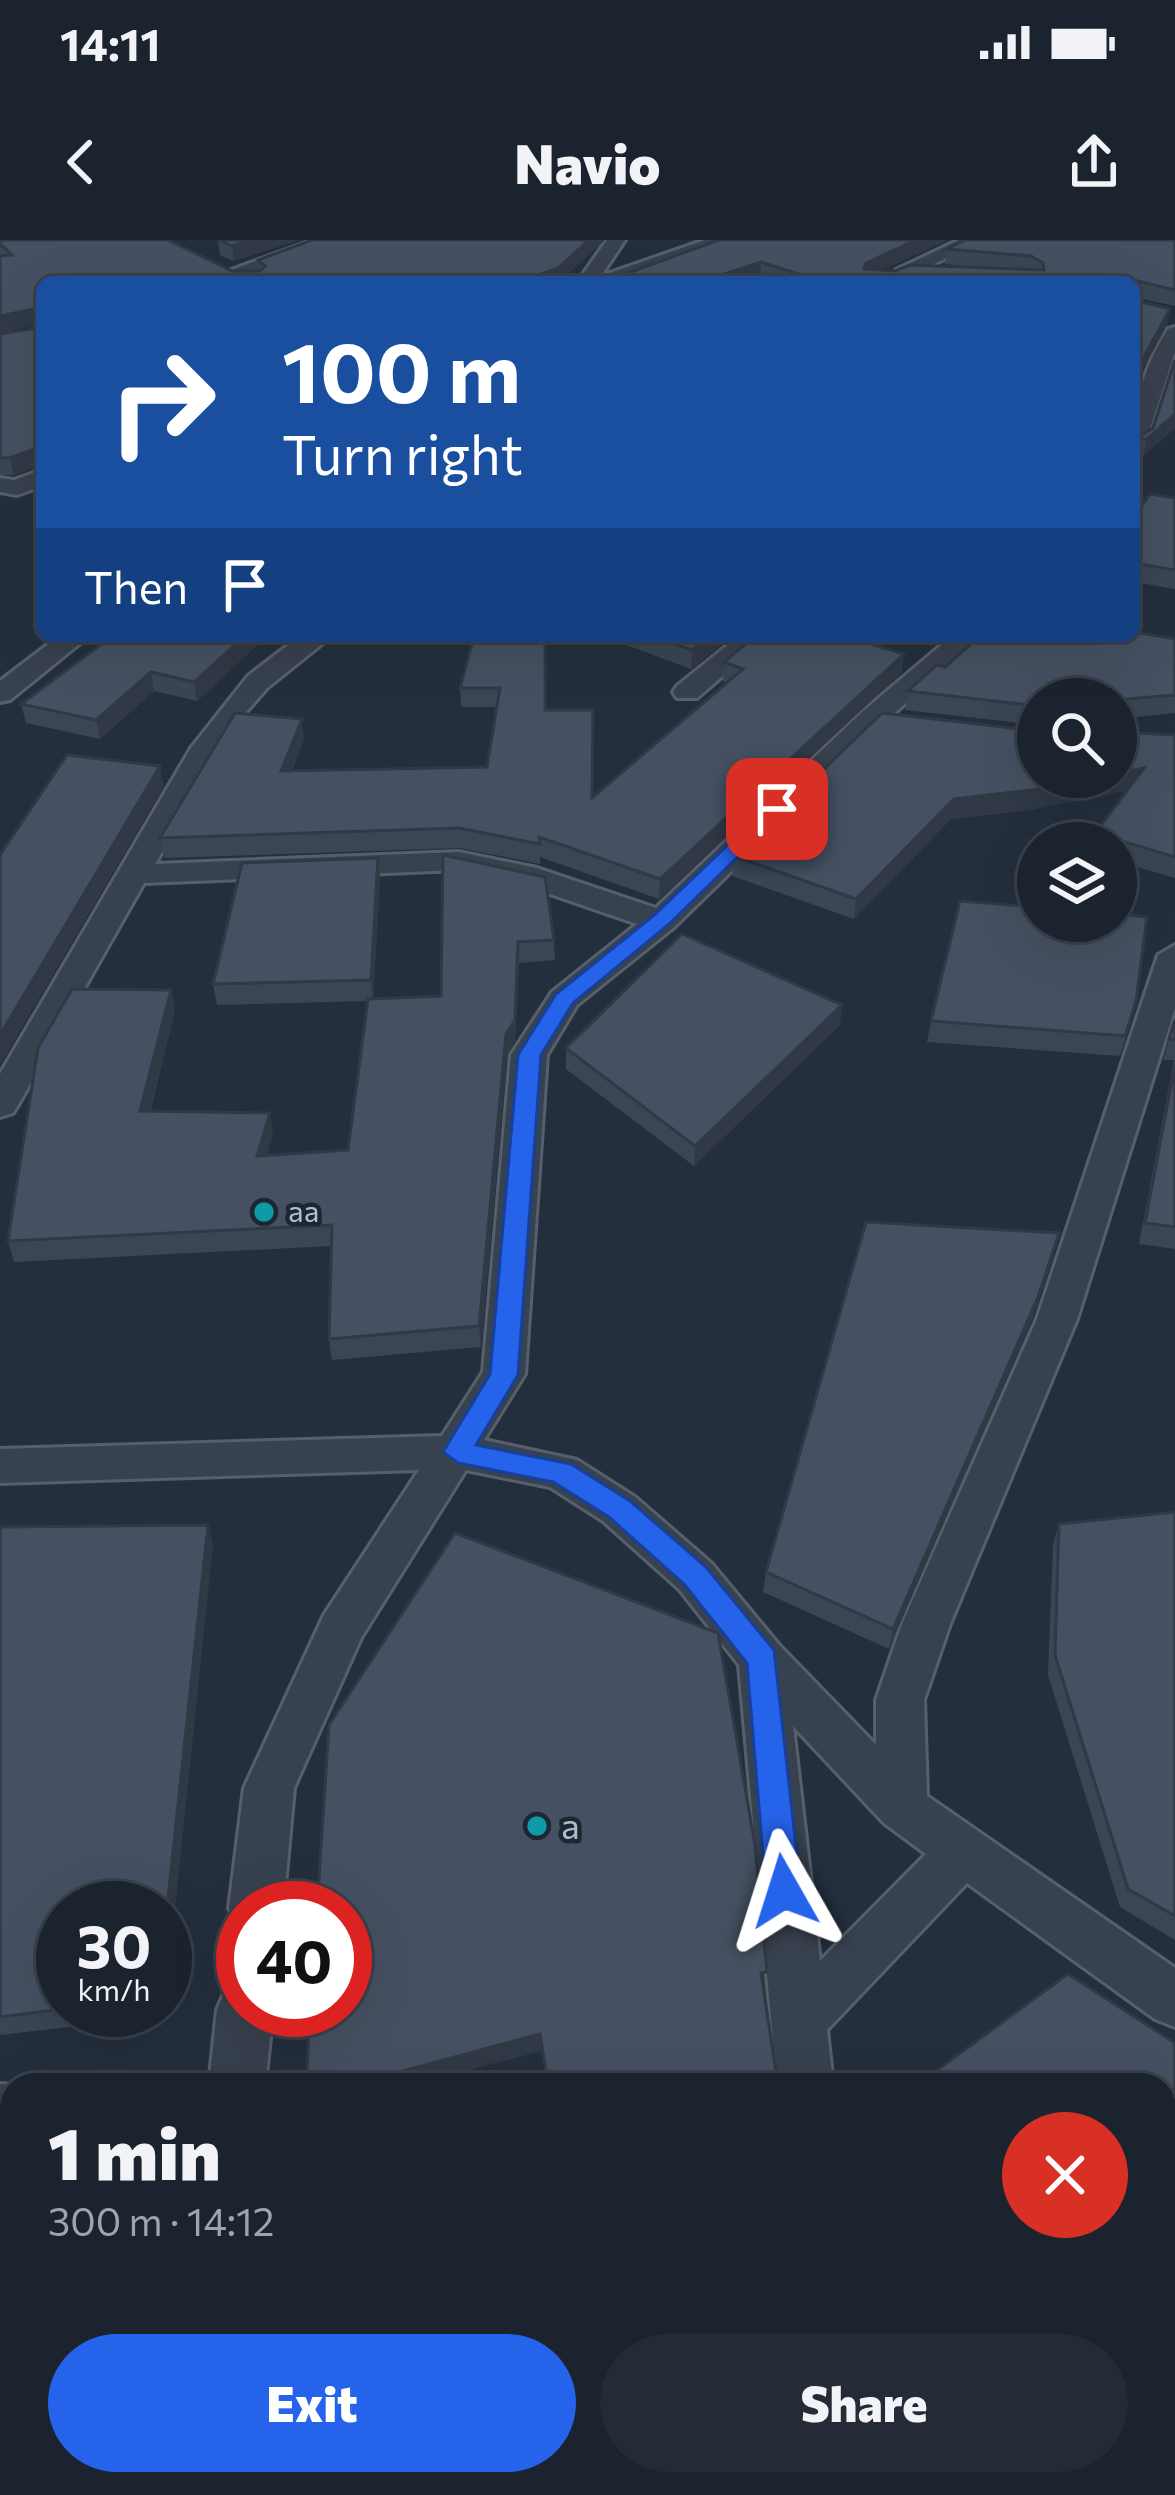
<!DOCTYPE html>
<html lang="en">
<head>
<meta charset="utf-8">
<style>
	:root { --surface:#1b232e; --page:#242b36; --text:#f1f3f6; --muted:#a0a4aa; --line:#39404a; --accent:#2563eb }
	body { margin:0; font-family:Commissioner,sans-serif; background:var(--page); color:var(--text); height:100vh; display:flex; flex-direction:column; font-size:45px; white-space:nowrap }
	* { box-sizing:border-box; margin:0 }
	p { font-size:39px; color:var(--muted) }
	.icon { flex:none; width:66px; height:66px; fill:none; stroke:currentColor; stroke-width:2; stroke-linecap:round; stroke-linejoin:round }
	.map { position:relative; flex:1; overflow:hidden }
	.panel { position:absolute; left:0px; top:1833px; width:1176px; height:423px; display:flex; flex-direction:column; background:var(--surface); border-radius:36px 36px 0 0; box-shadow:0 12px 48px #0002,0 0 0 3px var(--line) }
	.panel>* { flex:none }
	.top-card { position:absolute; left:36px; top:36px; width:1104px; height:366px; border-radius:18px; box-shadow:0 12px 48px #0002,0 0 0 3px var(--line); background:#1a4fa0; color:#fff; overflow:hidden }
	.tools { position:absolute; left:1017px; top:438px; display:grid; gap:24px }
	.tools a { display:grid; place-items:center; width:120px; height:120px; border-radius:50%; background:var(--surface); box-shadow:0 12px 48px #0002,0 0 0 3px var(--line); font-size:60px }
	.speed { position:absolute; left:36px; top:1641px; display:flex; gap:24px; font-size:60px; font-weight:700; text-align:center }
	.speed>* { display:grid; place-content:center; width:156px; height:156px; border-radius:50%; background:var(--surface); box-shadow:0 12px 48px #0002,0 0 0 3px var(--line); line-height:1 }
	.speed small { font-size:30px; font-weight:400 }
	.speed .limit { border:18px solid #d22; background:#fff; color:#111 }
	.pin { position:absolute; display:grid; place-items:center; width:102px; height:102px; color:#fff; margin:-51px; border-radius:24px; box-shadow:0 6px 18px #0006 }
	.me { position:absolute; width:132px; margin:-66px; rotate:354deg; stroke-linejoin:round; filter:drop-shadow(0 0 9px #0008) }
	.turn { display:flex; align-items:center; gap:42px; height:252px; padding:0 48px; font-size:54px }
	.turn .icon { width:156px; height:156px; stroke-width:2.5 }
	.turn b { display:block; font-size:84px; line-height:102px }
	.then { display:flex; align-items:center; height:114px; padding:0 48px; background:#0003; gap:24px; font-size:45px }
	.round { display:grid; place-items:center; flex:none; width:126px; height:126px; border-radius:63px; background:var(--page) }
	.summary { display:flex; align-items:center; justify-content:space-between; height:204px; padding:0 48px }
	h1 { font-size:72px; font-weight:800; line-height:90px }
	.cta { display:flex; gap:24px; margin-top:auto; padding:24px 48px }
	.cta a { flex:1; height:138px; border-radius:72px; background:var(--accent); color:#fff; font-size:48px; font-weight:800; line-height:138px; text-align:center }
	.cta a+a { background:var(--page); color:var(--text) }
	.status { display:flex; justify-content:space-between; align-items:center; height:84px; padding:0 60px; background:var(--surface); direction:ltr }
	.status svg { height:33px; fill:currentColor }
	header { display:flex; justify-content:space-between; align-items:center; height:156px; padding:0 48px; background:var(--surface); font-size:54px; font-weight:800 }
	.map>svg:first-child { display:block }
</style>
</head>
<body>
<div class="status"><b>14:11</b><svg viewBox="0 0 49 12"><path d="M0 12V9h3v3zM5 12V6h3v6zM10 12V3h3v9zM15 12V0h3v12zM26 1h20v11H26zM47 4h2v5h-2z"/></svg></div>
<header><svg class="icon" aria-label="back" viewBox="0 0 24 24"><path d="M15 5l-7 7 7 7"/></svg>Navio<svg class="icon" aria-label="share" viewBox="0 0 24 24"><path d="M12 15V3M7 8l5-5 5 5M5 13v7h14v-7"/></svg></header>
<div class="map">
<svg width="1175" height="2255" viewBox="0 0 1175 2255">
	<rect width="100%" height="100%" fill="#242f3e"/>
	<g fill="none" stroke-linecap="round" stroke-linejoin="round">
		<g stroke="#565f6c" stroke-width="6">
			<g id="minor">
				<polygon points="314,0 341,0 240,37 223,33"/>
				<polygon points="607,0 625,0 601,36 705,0 732,0 621,42 584,41 581,37"/>
				<polygon points="959,0 984,0 913,34 896,30"/>
				<path d="M1175,87V112L1145,204L1134,211C1134,165 1143,128 1168,89Z"/>
				<polygon points="42,230 42,246 17,255 0,252 0,238 14,240"/>
				<polygon points="59,396 89,396 10,460 0,462 0,441"/>
				<path d="M300,396H332L267,448L240,479L155,624L459,612L537,628L656,668L861,473L952,396H981L881,485L673,688L577,765L547,815L525,1134L484,1200L577,1220L635,1257L711,1323L779,1405L876,1505V1460L902,1384L1037,1079L1158,715L1175,705V768L1077,1079L950,1384L924,1460L927,1556L1175,1728V1787L1155,1779L967,1643L827,1790L833,1845H777L739,1425L679,1349L603,1281L550,1247L466,1230L361,1398L294,1548L283,1668H243V1688L237,1685L229,1668L244,1548L324,1375L419,1230L0,1243V1209L442,1196L483,1132L511,815L552,752L637,684L518,643L459,630L144,643L18,865L13,873L0,877V834L191,508L248,436ZM793,1486L884,1583L926,1614L820,1721Z"/>
				<polygon points="739,396 769,396 697,458 677,458 673,452 677,446"/>
				<polygon points="243,1744 243,1770 273,1770 265,1845 209,1845 217,1770 225,1751"/>
				<polygon points="0,1844 16,1845 12,1845 12,1901 0,1902"/>
				<rect x="193" y="2244" width="66" height="11"/>
				<polygon points="827,2244 893,2244 895,2255 829,2255"/>
			</g>
		</g>
		<use href="#minor" fill="#38414e" fill-rule="evenodd"/>
	</g>
	<g fill="#3b4654">
		<polygon points="0,0 232,31 259,31 258,20 312,0 605,0 559,42 42,42 42,84 0,93"/>
		<polygon points="218,0 299,0 234,21 220,15"/>
		<polygon points="719,0 948,0 881,30 895,31 986,28 945,24 947,9 1175,0 1175,66 1134,57 1134,42 774,42 760,37 746,42 625,42 625,34"/>
		<polygon points="1134,60 1167,85 1142,131 1135,162 1137,198 1153,188 1175,120 1175,188 1143,216 1134,216"/>
		<polygon points="42,87 42,249 39,233 40,226 14,235 0,235 0,94"/>
		<polygon points="1175,258 1175,349 1134,342 1134,276"/>
		<polygon points="267,396 197,461 154,451 100,499 26,483 21,464"/>
		<polygon points="474,396 545,470 592,558 727,443 723,441 724,422 904,414 901,433 659,659 540,617 540,624 460,608 164,618 160,598 304,498 292,531 487,527 497,467 461,467 460,448"/>
		<polygon points="602,396 732,396 691,429"/>
		<polygon points="1175,399 1175,473 1116,479 1116,459 1038,459 1038,485 905,470 908,451 945,427"/>
		<polygon points="1038,491 1175,495 1175,638 1116,621 1116,603 1093,603 1095,593 1128,550 1029,570 951,579 854,679 732,636 734,616"/>
		<polygon points="443,615 554,700 555,720 519,723 515,800 507,815 481,1107 332,1120 329,1099 331,1006 14,1022 8,1001 175,770 150,872 273,894 267,916 348,910 368,761 217,765 213,744 380,638 373,759 441,756"/>
		<polygon points="1175,780 1175,1009 1139,1004 1174,820 1163,820"/>
		<polygon points="931,781 1131,782 1120,816 927,802"/>
		<polygon points="840,785 694,926 566,829 566,808"/>
		<polygon points="1054,1014 1033,1077 889,1409 763,1352 766,1332"/>
		<polygon points="1175,1272 1175,1700 1120,1667 1048,1435 1053,1304 1059,1284"/>
		<polygon points="0,1287 213,1305 165,1668 63,1770 164,1770 164,1776 0,1795"/>
		<polygon points="948,2244 1164,2244 1175,2255 950,2255"/>
	</g>
	<g fill="#303945">
		<polygon points="251,0 299,0 234,21 232,6"/>
		<polygon points="589,0 605,0 559,42 520,42"/>
		<polygon points="916,0 948,0 864,38 866,23"/>
		<polygon points="761,22 760,37 746,42 700,42"/>
		<polygon points="38,68 41,84 0,93 0,76"/>
		<polygon points="1170,69 1167,85 1142,131 1145,115"/>
		<polygon points="1175,174 1175,188 1143,216 1147,199"/>
		<polygon points="37,208 40,226 14,235 10,218"/>
		<polygon points="245,396 267,396 197,461 194,442"/>
		<polygon points="709,396 732,396 691,429 692,410"/>
		<polygon points="904,414 901,433 659,659 660,639"/>
		<polygon points="151,432 154,451 100,499 96,480"/>
		<polygon points="302,479 304,498 284,550 281,531"/>
		<polygon points="160,526 164,546 0,825 0,795"/>
		<polygon points="1144,528 1140,548 1029,570 951,579 854,679 856,659 954,559 1099,537 1116,537 1116,534"/>
		<polygon points="378,618 380,638 373,761 371,740"/>
		<polygon points="518,702 515,800 507,815 481,1107 479,1086 506,794"/>
		<polygon points="171,750 175,770 144,892 140,871"/>
		<polygon points="842,765 840,785 694,926 695,906"/>
		<polygon points="270,873 273,894 261,937 257,916"/>
		<polygon points="1059,993 1033,1077 889,1409 893,1389"/>
		<polygon points="208,1285 213,1305 165,1765 165,1686"/>
		<polygon points="540,1794 541,1811 415,1845 351,1845"/>
	</g>
	<g fill="#455162" stroke="#303945" stroke-width="3">
		<polygon points="0,0 168,0 232,31 260,31 265,26 258,20 312,0 589,0 558,28 520,42 42,42 42,71 38,68 0,76 0,16 12,15 0,4"/>
		<polygon points="219,0 251,0 232,6"/>
		<polygon points="719,0 916,0 866,23 864,29 895,31 910,25 1044,30 1043,23 1031,16 947,9 965,0 1175,0 1175,50 1138,41 1134,44 1134,42 823,42 761,22 700,42 625,34"/>
		<polygon points="1134,60 1170,69 1145,115 1135,160 1137,198 1153,188 1175,120 1175,174 1147,199 1134,199"/>
		<polygon points="42,87 42,212 37,208 10,218 0,218 0,94"/>
		<polygon points="1150,254 1175,258 1175,330 1134,323 1134,276"/>
		<polygon points="1134,392 1175,399 1175,455 1116,460 1038,459 1038,466 908,451 937,425 945,427 980,396 1134,396"/>
		<polygon points="112,396 245,396 194,442 151,432 96,480 21,464"/>
		<polygon points="474,396 545,396 545,470 593,470 592,558 743,429 724,422 755,396 845,396 904,414 660,639 539,597 540,604 459,588 160,598 235,473 302,479 281,531 487,527 500,448 460,448"/>
		<polygon points="653,396 709,396 692,410"/>
		<polygon points="882,473 1038,491 1038,537 1099,537 1032,550 954,559 856,659 734,616"/>
		<polygon points="1116,492 1175,495 1175,617 1095,593 1144,528 1116,534"/>
		<polygon points="67,515 160,526 0,795 0,615"/>
		<polygon points="443,615 545,637 554,700 518,702 515,780 506,794 479,1086 329,1099 332,985 8,1001 38,808 72,749 171,750 140,871 270,873 257,916 348,910 368,759 441,756"/>
		<polygon points="378,618 371,740 213,744 242,623"/>
		<polygon points="960,661 1038,667 1038,681 1116,681 1116,674 1147,677 1136,761 1125,796 931,781"/>
		<polygon points="682,694 842,765 695,906 566,808"/>
		<polygon points="1175,780 1175,799 1169,799"/>
		<polygon points="1175,825 1175,987 1145,983"/>
		<polygon points="866,982 1059,993 1038,1057 893,1389 766,1332"/>
		<polygon points="1175,1272 1175,1676 1128,1649 1055,1415 1059,1284"/>
		<polygon points="208,1285 165,1686 165,1668 63,1668 63,1769 0,1777 0,1287"/>
		<polygon points="455,1293 718,1393 755,1605 767,1732 761,1733 778,1845 548,1845 540,1794 351,1845 306,1845 310,1770 345,1770 345,1668 317,1668 329,1485"/>
		<polygon points="1068,1734 1175,1803 1175,2255 959,2255 957,2244 1164,2244 1164,1845 917,1845"/>
		<polygon points="12,1966 12,2244 182,2244 182,2247 196,2248 196,2255 0,2255 0,1967"/>
		<polygon points="302,2244 551,2244 552,2255 302,2255"/>
		<polygon points="614,2244 830,2244 831,2247 837,2248 838,2255 615,2255"/>
	</g>
	<polygon fill="#2563eb" stroke="#184099" stroke-width="3" points="770,565 787,569 668,685 573,763 541,815 518,1135 476,1205 571,1224 630,1261 706,1327 774,1410 801,1651 796,1662 784,1666 771,1662 766,1651 747,1423 684,1344 609,1277 553,1242 458,1223 443,1212 490,1134 518,815 556,754 653,676"/>
	<g fill="#0f9aa8" stroke="#1d2633" stroke-width="4.5">
		<circle cx="264" cy="972" r="12"/>
		<circle cx="537" cy="1586" r="12"/>
	</g>
	<g text-anchor="middle" stroke-width="9" stroke-linejoin="round" paint-order="stroke">
		<g font-size="30" fill="#b4bcc9" stroke="#1d2633" text-anchor="start">
			<text x="288" y="982">aa</text>
		</g>
		<g font-size="36" fill="#b4bcc9" stroke="#1d2633" text-anchor="start">
			<text x="561" y="1599">a</text>
		</g>
	</g>
</svg>
<div class="tools">
<a><svg class="icon" aria-label="search" viewBox="0 0 24 24"><circle cx="10" cy="10" r="6"/><path d="M15 15l6 6"/></svg></a>
<a><svg class="icon" aria-label="layers" viewBox="0 0 24 24"><path d="M12 4l9 5-9 5-9-5zM3 14l9 5 9-5"/></svg></a>
</div>
<div class="speed"><div>30<small>km/h</small></div><div class="limit">40</div></div>
<div class="pin" style="left:777px;top:569px;background:#d93025"><svg class="icon" aria-label="arrive" viewBox="0 0 24 24"><path d="M6 21V4h12l-3 4 3 4H6"/></svg></div>
<svg class="me" style="left:784px;top:1651px" viewBox="-20 -20 40 40"><path d="M0-17L14 15 0 8-14 15z" fill="#2563eb" stroke="#fff" stroke-width="4"/></svg>
<div class="top-card">
<div class="turn"><svg class="icon" aria-label="right" viewBox="0 0 24 24"><path d="M7 20v-9h11M14 6l5 5-5 5"/></svg><div><b>100 m</b>Turn right</div></div>
<div class="then">Then<svg class="icon" aria-label="arrive" viewBox="0 0 24 24"><path d="M6 21V4h12l-3 4 3 4H6"/></svg></div>
</div>
<section class="panel">
<div class="summary"><div><h1>1 min</h1><p>300 m · 14:12</p></div><a class="round" style="background:#d93025;color:#fff"><svg class="icon" aria-label="close" viewBox="0 0 24 24"><path d="M6 6l12 12M18 6L6 18"/></svg></a></div>
<div class="cta"><a>Exit</a><a>Share</a></div>
</section>
</div>
</body>
</html>
